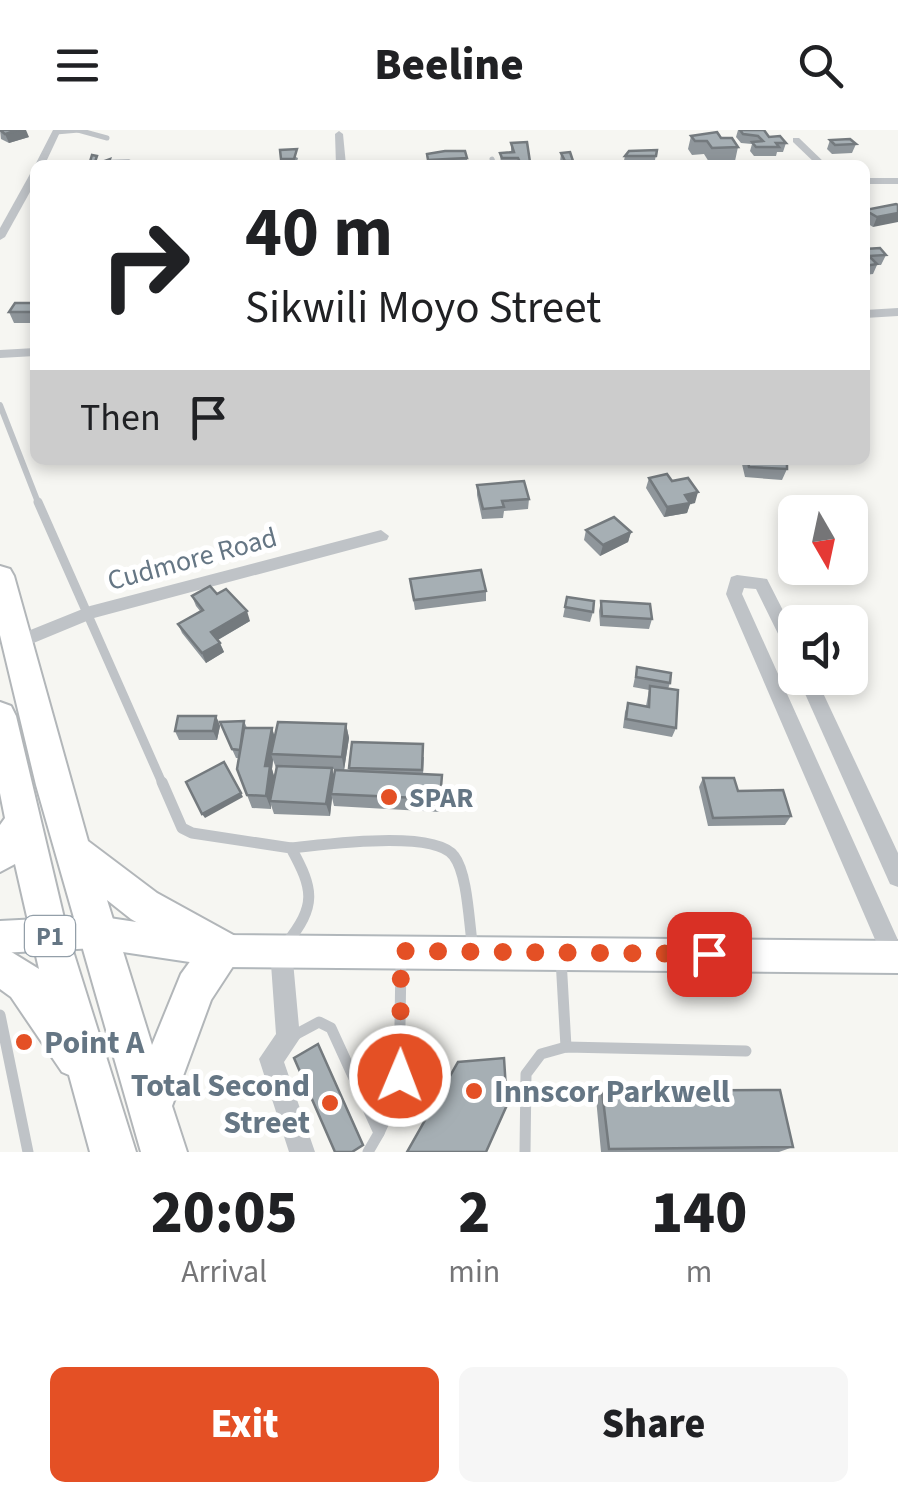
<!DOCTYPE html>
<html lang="en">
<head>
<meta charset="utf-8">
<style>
	:root { --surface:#fff; --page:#f6f6f6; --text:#202124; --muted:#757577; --accent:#e45025 }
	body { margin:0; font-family:"Source Sans 3",sans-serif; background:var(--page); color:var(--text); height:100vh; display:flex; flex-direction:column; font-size:38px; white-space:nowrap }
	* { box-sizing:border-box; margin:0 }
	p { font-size:32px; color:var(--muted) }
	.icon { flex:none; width:55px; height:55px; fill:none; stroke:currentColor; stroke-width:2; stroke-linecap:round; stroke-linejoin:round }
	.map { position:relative; height:1022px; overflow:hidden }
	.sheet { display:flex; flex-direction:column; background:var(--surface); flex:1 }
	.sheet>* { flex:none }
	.hud { position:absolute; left:30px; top:30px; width:840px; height:305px; border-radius:15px; box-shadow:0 5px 15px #0003; background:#fff; color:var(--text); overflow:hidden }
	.needle { width:65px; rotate:171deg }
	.fabs { position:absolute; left:778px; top:365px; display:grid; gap:20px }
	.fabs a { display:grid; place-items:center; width:90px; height:90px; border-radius:15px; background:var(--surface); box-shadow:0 5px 15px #0003; font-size:50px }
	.pin { position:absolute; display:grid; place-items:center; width:85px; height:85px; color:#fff; margin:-42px; border-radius:20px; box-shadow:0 5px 15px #0006 }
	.me { position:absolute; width:110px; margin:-55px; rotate:1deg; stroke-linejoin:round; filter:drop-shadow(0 0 8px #0008) }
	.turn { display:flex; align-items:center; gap:35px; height:210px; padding:0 50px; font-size:45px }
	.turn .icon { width:130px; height:130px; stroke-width:2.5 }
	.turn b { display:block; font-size:70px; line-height:85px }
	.then { display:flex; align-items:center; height:95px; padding:0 50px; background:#0003; gap:20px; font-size:38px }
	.eta { display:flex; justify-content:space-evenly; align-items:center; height:170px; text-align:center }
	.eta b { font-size:60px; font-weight:800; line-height:70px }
	.cta { display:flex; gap:20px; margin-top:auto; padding:20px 50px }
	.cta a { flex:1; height:115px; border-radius:15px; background:var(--accent); color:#fff; font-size:40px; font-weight:800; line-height:115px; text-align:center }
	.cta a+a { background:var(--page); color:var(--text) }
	header { display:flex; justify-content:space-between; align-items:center; height:130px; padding:0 50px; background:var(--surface); font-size:45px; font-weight:800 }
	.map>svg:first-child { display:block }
</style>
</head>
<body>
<header><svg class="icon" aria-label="menu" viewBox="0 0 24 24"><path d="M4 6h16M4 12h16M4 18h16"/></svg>Beeline<svg class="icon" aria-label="search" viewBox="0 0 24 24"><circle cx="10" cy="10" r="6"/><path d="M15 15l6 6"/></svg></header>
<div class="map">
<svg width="898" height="1022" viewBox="0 0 898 1022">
	<rect width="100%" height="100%" fill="#f6f6f2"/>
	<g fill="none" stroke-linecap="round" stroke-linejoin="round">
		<g stroke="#b1b7bb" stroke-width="4">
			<polygon id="secondary" points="96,786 223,805 898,811 898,843 223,837 96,818 0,823 0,791"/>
		</g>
		<g stroke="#b2b6b9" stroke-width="4">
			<g id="highway">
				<path d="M0,436L10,439L14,446L88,711L157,763L237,807L243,821L211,870L172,976L187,1022H141L36,655L0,505ZM107,770L131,789L194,826L181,844L152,915Z"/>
				<polygon points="0,572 11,576 16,586 68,805 136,1022 90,1022 69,945 62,942 11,867 0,859 0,815 39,839 15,734 0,742 0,695 5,688 0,663"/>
			</g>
		</g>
		<g stroke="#bfc3c7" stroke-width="5">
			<polyline points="78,0 107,8"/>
			<polyline points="56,2 79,0"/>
			<polyline points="492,29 494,35"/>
		</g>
		<polyline stroke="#bfc3c7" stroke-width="6" points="0,275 39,375"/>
		<polyline stroke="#bfc3c7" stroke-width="9" points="38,372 163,655"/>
		<g stroke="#bfc3c7" stroke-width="11">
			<path d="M162,652L182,698L192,703L291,718C314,760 317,775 286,814"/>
			<path d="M291,718C323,715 434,699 454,726C468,744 469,796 473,819"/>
			<polyline points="561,829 566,917"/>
			<polyline points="0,885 28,1022"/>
			<polyline points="291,907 319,892 331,898 379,1003 368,1022"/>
			<polyline points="379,1003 399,959 401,830"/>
			<polyline points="525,1022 526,944 541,924 566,917 746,921"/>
		</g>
		<g fill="#bfc3c7" fill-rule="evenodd">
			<polygon points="53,0 61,0 46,32 129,29 134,32 123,35 35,35"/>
			<polygon points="339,1 343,4 346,35 336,35 335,4"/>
			<polygon points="793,8 799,8 827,35 817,35 793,12"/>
			<polygon points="35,41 35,53 5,107 0,110 0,98 30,44"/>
			<rect x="865" y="48" width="33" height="6"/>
			<polygon points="898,178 898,186 865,188 865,180"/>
			<polygon points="35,218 35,226 0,228 0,220"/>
			<polygon points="381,400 389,406 387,410 94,488 19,519 13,517 10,512 13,507 90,476"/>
			<polygon points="737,445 767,449 795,504 795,528 789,526 756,459 744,458 742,464 898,810 898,837 894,838 886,835 726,464 731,447"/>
			<polygon points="798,548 816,548 898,723 898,757 890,754"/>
			<polygon points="281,809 289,812 292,820 300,908 284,932 315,1022 289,1022 259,929 276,904 270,820 273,812"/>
		</g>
		<use href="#secondary" fill="#fff" fill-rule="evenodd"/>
		<use href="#highway" fill="#fff" fill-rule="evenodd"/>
	</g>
	<g fill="#8f969b" fill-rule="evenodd">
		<polygon points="0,0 29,7 9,13 1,9"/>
		<polygon points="738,0 764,0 769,7 786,13 783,22 777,22 776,26 754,26 750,21 752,14 741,13 736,7"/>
		<polygon points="691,6 721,8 738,17 735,31 709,32 704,24 692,25 688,19"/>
		<polygon points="830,10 856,14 852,23 832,24 827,19"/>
		<polygon points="511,13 530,32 530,35 501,35 500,23 511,22"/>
		<polygon points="280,20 298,28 296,35 282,35"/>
		<polygon points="657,20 654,35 623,35 625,26"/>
		<polygon points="561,23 573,31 573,35 562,35 560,32"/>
		<polygon points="427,24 467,28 467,35 428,35"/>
		<polygon points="896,74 873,97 865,92 865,80"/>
		<polygon points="865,119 886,125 881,135 877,135 873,144 865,145"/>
		<polygon points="35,173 35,193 14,193 9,182"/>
		<polygon points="727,330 787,330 787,339 782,350 745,347 741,330"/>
		<polygon points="649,348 672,351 695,373 690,374 687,383 664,387 646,358"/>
		<polygon points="477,355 529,369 528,379 504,381 503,388 482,389 477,365"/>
		<polygon points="586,400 631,402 628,412 600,426 584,410"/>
		<polygon points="410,449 486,461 486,471 415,480"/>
		<polygon points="192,466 250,491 218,510 224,522 206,533 182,503 178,494 200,481 196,476"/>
		<polygon points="567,467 593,482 590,492 563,487"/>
		<polygon points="601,471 652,489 649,499 600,496 599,481"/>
		<polygon points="637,537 670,553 668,559 676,598 672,607 623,598 625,582 628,573 646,576 649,560 633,557"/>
		<polygon points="216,586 220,596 217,610 179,610 175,601"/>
		<path d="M244,591L247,598H272L275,608L346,594L349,608L344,640L332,639L334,647L350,641L349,638L424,627L423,644L442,658L440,682L334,676L332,668L330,686L274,684L271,675V679L252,678L237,639L239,628H236L220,592ZM273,630L276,638L274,647L272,639Z"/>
		<polygon points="703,648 738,661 791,686 785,695 708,696 699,657"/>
		<polygon points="602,961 793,1017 779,1022 601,1022 596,968"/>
	</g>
	<g fill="#747a7e">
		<polygon points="19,0 26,0 29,7 9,13 5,4"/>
		<polygon points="898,83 898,92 873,97 877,87"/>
		<polygon points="698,362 695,373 690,374 687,383 664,387 667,377 685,365"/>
		<polygon points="631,402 628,412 600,426 603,415"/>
		<polygon points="247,481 250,491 214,512 211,502"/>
		<polygon points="220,513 224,522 206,533 202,523"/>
		<polygon points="216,586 220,596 217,610 213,601"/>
		<polygon points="346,594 349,608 344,640 342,627"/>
		<polygon points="272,598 276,612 271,624 273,630 272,639 275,649 270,671 271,679 266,666 265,636"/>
		<polygon points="332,638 335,651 331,664 332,668 330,686 326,674"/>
		<polygon points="241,663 243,667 205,688 202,684"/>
	</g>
	<g fill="#a6afb4" stroke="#747a7e" stroke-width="2.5">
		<polygon points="0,0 19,0 5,4"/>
		<polygon points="740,0 764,0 769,7 780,6 786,13 776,13 779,17 756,17 752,12 763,11 758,6 743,4"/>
		<polygon points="717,2 721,8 732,8 738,17 712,18 707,11 695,11 691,6"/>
		<polygon points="850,9 856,14 835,15 830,10"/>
		<polygon points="527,12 530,32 520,32 518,28 502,28 500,23 514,22 511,13"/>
		<polygon points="297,19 294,29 281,29 280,20"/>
		<polygon points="657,20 656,26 625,26 629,21"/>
		<polygon points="445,21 465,21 467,28 428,30 427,24"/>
		<polygon points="570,22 573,31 565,31 561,23"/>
		<polygon points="92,25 97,26 94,35 89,35"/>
		<polygon points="110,29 108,35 94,35"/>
		<polygon points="896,74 898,75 898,83 877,87 865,80"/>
		<polygon points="880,118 886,125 869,126 865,121 865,119"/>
		<polygon points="865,128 871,128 877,134 865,136"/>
		<polygon points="15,173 35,173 35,182 9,182"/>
		<polygon points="748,330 787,330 787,339 749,337"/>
		<polygon points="667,344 672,351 688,348 698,362 685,365 690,373 667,377 649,348"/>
		<polygon points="524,351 529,369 502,371 504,377 483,379 477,355"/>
		<polygon points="614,387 631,402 603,415 586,400"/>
		<polygon points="481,440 486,461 414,470 410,449"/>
		<polygon points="210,456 217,464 226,459 247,481 211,502 220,513 202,523 178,494 203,480 192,466"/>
		<polygon points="567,467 594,471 593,482 565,477"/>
		<polygon points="601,471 650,474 652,489 602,486"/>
		<polygon points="637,537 671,543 670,553 636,547"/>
		<polygon points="650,556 678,560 676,598 626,589 628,573 649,577"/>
		<polygon points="178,586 216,586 213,601 175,601"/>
		<polygon points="244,591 240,620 232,619 220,592"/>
		<polygon points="278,592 346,594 342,627 271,624"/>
		<polygon points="244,598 272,598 265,636 270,636 266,666 247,665 237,639"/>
		<polygon points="352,612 423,614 422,640 349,638"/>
		<polygon points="224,632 241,663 202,684 186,652"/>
		<polygon points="277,636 332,638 326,674 270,671"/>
		<polygon points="335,640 442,645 440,669 331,664"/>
		<polygon points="703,648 734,648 738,661 783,660 791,686 713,688"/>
		<polygon points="318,914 363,1015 352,1022 335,1022 294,928"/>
		<polygon points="504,928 507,975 486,1022 407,1022 458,932"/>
		<polygon points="780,960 793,1017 609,1019 602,961"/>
	</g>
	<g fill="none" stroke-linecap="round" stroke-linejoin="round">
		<polyline stroke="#e45025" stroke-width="18" stroke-dasharray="0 32.4" points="400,946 401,821 709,824"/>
	</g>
	<g fill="#e45025" stroke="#fff" stroke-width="4">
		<circle cx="389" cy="667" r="10"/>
		<circle cx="24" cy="912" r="10"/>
		<circle cx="474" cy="961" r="10"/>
		<circle cx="330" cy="973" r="10"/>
	</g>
	<g text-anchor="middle" stroke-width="10" stroke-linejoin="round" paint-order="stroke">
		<rect fill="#fff" stroke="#939fa9" stroke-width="2.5" x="25" y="786" width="50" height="40" rx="8"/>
		<g font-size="25" font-weight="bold" fill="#657684">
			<text x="50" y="815">P1</text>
		</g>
		<g font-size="28" fill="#657684" stroke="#fff">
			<text transform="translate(192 428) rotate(-15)" y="10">Cudmore Road</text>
		</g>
		<g font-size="28" font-weight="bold" fill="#657684" stroke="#fff" text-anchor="start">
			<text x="409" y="677">SPAR</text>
		</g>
		<g font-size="32" font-weight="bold" fill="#657684" stroke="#fff" text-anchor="start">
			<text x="44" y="923">Point A</text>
			<text x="310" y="966" text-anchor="end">Total Second<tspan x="310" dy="37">Street</tspan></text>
			<text x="494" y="972">Innscor Parkwell</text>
		</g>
	</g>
</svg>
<div class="fabs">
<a><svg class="needle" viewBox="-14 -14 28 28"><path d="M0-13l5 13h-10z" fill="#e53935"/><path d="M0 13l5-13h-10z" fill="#757577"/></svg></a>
<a><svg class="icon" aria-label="sound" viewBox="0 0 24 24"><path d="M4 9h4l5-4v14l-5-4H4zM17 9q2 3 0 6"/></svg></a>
</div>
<div class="pin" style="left:709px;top:824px;background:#d93025"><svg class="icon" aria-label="arrive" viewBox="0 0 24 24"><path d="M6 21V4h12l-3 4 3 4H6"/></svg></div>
<svg class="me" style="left:400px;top:946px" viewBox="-20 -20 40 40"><circle r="17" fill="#e45025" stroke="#fff" stroke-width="3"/><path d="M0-11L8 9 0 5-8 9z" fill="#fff"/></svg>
<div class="hud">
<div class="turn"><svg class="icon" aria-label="right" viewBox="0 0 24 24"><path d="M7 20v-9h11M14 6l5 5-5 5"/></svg><div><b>40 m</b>Sikwili Moyo Street</div></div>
<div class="then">Then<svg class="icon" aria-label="arrive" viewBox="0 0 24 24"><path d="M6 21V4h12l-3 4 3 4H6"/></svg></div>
</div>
</div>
<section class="sheet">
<div class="eta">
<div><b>20:05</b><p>Arrival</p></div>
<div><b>2</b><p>min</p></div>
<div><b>140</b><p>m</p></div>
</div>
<div class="cta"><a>Exit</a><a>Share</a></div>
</section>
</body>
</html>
